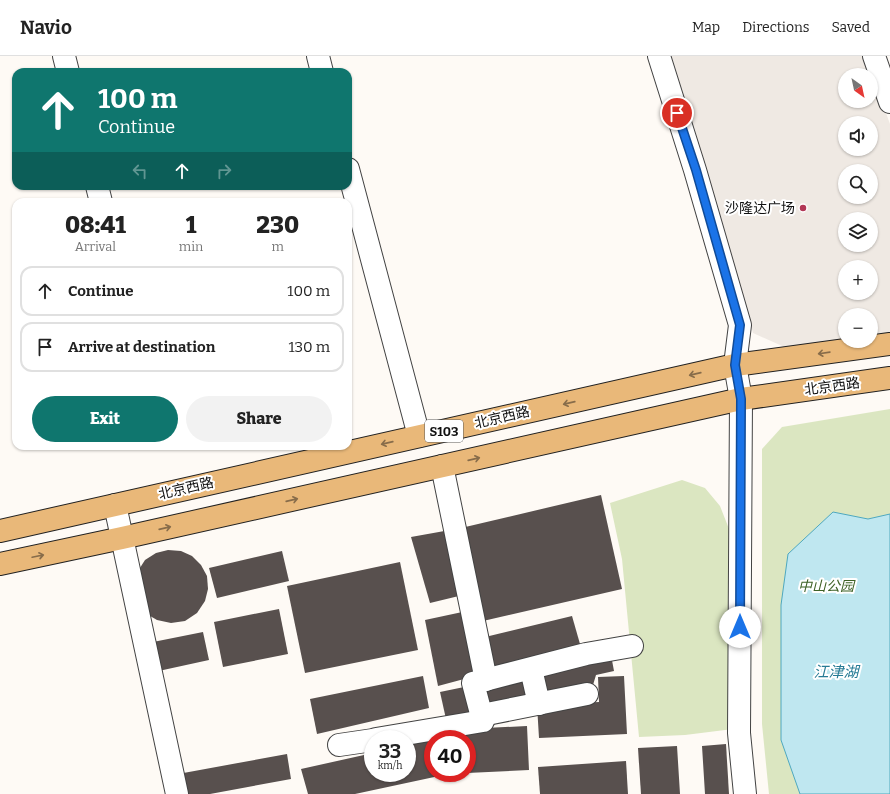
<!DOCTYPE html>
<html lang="en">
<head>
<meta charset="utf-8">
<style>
	:root { --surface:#fff; --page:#f2f2f2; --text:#222; --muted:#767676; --line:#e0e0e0; --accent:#0f766e }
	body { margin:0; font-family:Bitter,"Noto Sans SC",serif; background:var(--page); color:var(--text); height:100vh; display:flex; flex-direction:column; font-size:15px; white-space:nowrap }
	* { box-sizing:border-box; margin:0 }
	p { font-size:13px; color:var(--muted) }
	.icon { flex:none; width:22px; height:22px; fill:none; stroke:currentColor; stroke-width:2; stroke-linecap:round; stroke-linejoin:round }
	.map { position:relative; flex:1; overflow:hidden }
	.sheet { position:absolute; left:12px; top:142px; width:340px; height:252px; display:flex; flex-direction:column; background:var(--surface); border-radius:12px; box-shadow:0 1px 3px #0004 }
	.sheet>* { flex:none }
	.top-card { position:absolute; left:12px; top:12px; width:340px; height:122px; border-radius:12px; box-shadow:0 1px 3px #0004; background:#0f766e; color:#fff; overflow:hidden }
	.needle { width:26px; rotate:147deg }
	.buttons { position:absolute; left:838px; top:12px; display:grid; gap:8px }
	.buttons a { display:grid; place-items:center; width:40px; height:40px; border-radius:50%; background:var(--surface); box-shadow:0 1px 3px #0004; font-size:20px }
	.speed { position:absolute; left:364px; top:674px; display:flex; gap:8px; font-size:20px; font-weight:700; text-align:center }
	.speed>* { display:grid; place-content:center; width:52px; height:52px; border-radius:50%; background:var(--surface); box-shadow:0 1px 3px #0004; line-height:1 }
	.speed small { font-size:10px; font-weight:400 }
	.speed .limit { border:6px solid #d22; background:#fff; color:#111 }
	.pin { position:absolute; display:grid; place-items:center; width:34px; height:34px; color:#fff; margin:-17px; border:2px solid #fff; border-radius:50%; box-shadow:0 1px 4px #0007 }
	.me { position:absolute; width:44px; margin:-22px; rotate:0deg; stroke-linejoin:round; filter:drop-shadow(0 0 3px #0008) }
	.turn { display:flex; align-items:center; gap:14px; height:84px; padding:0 20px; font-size:18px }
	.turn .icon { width:52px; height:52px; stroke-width:2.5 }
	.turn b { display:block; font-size:28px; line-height:34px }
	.lanes { display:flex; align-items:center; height:38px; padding:0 20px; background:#0003; justify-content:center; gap:20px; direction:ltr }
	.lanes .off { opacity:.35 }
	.eta { display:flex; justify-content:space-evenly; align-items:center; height:68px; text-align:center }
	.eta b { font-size:24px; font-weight:800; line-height:28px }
	.action { display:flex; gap:8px; margin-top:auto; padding:8px 20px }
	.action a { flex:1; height:46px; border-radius:24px; background:var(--accent); color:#fff; font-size:16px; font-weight:800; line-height:46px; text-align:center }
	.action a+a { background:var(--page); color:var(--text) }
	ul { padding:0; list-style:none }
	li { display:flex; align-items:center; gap:12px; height:50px; margin:0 8px 6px; padding:0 12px; border:2px solid var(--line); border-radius:12px }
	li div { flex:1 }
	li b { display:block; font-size:15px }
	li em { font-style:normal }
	header { display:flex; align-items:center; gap:24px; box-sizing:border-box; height:56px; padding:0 20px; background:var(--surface); border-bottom:1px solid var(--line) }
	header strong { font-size:19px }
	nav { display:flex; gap:22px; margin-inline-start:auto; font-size:14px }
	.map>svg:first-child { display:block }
</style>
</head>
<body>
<header>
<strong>Navio</strong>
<nav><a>Map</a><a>Directions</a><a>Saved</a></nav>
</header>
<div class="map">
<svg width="890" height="738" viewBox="0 0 890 738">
	<rect width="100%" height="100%" fill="#fefaf5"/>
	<g fill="#dbe6c1">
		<polygon points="890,353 890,738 769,738 762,668 762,393 782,371"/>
		<polygon points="682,424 705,432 720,450 733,483 733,673 685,679 639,681 622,503 610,447"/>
	</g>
	<path fill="#efe9e3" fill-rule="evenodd" d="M671,0H865L890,68V284L798,297L753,277ZM845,19H871V45H845ZM845,67H871V93H845ZM845,115H871V141H845ZM845,163H871V189H845ZM845,211H871V237H845ZM845,259H871V285H845Z"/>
	<polygon fill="#bfe7f0" stroke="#4ea8bf" points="833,456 868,463 890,458 890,738 800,738 781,684 781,549 788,498"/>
	<g fill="#58504e">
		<polygon points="601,439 622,533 483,565 461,472"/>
		<polygon points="450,474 463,539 430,547 411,481"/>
		<polygon points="168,494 181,495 192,500 201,509 207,520 208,533 205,545 197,557 185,565 171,567 157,564 145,557 138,515 145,504 156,497"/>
		<polygon points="282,495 289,525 217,542 209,512"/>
		<polygon points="400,506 418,594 305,617 287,530"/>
		<polygon points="279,553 288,598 223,611 214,566"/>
		<polygon points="467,555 479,619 438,630 425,564"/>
		<polygon points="572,560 582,595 488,617 481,582"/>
		<polygon points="203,576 209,604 154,616 148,587"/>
		<polygon points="611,599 614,615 596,619 593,629 539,643 533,619"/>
		<polygon points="527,618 532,644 446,663 440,636"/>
		<polygon points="423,620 429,652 317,678 310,643"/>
		<polygon points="624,620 627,678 539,682 537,649 599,646 598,621"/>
		<polygon points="527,670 529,714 467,717 467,683 445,683 445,674"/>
		<polygon points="432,683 433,717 438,717 439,720 355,738 308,738 301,713 373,697 373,717 407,717 407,689"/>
		<polygon points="726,688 729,738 705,738 702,690"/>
		<polygon points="677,690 680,738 641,738 638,692"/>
		<polygon points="287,698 291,723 210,738 182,738 178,718"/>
		<polygon points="626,705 628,738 540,738 538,711"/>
	</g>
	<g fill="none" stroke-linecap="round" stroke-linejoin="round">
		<g stroke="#434343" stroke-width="24">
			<g id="minor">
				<polyline points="64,0 68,16"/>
				<polyline points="318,0 322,16"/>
				<polyline points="659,0 695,114 740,269 735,309 741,343 739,677 745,738"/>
				<polyline points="874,0 890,46"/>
				<polyline points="348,113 419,380"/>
				<polyline points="97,130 101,146"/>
				<polyline points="442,410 486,624"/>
				<polyline points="115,449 177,738"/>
				<polyline points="531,613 539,648"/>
				<polyline points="482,659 587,638"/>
				<polyline points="376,683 483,665 473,627 586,598 632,590"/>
				<polyline points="339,689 373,684"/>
			</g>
		</g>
		<g stroke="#212121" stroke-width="24">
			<g id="major">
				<polyline points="0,475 735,309 890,288"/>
				<polyline points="0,508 122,482 741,343 890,322"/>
			</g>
		</g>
		<use href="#minor" stroke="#fff" stroke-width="22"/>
		<use href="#major" stroke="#e9b879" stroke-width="22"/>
	</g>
	<defs><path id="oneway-shaft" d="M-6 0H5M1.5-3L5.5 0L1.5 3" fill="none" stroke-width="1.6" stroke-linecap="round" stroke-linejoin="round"/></defs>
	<g stroke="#876c4a">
		<use href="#oneway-shaft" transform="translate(824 297) rotate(172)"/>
		<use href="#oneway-shaft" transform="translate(695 318) rotate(167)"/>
		<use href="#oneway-shaft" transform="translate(569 347) rotate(167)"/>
		<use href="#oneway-shaft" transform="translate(387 387) rotate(167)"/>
		<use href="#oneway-shaft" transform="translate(474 403) rotate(-13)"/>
		<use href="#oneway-shaft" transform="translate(292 444) rotate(-13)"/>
		<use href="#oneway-shaft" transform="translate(165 472) rotate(-13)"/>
		<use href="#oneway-shaft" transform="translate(38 500) rotate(-12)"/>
	</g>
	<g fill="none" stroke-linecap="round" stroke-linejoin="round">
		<g stroke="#114b97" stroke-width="10">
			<polyline id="route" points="677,57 696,114 740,269 735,309 741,343 740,571"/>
		</g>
		<use href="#route" stroke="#1a73e8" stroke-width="7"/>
	</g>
	<circle fill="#b23755" stroke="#fff" stroke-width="1.5" cx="803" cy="152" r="4"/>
	<g text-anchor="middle" stroke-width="4" stroke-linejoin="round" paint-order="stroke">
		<rect fill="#fff" stroke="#585858" stroke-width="1" x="425" y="364" width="38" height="22" rx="3"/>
		<g font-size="13" font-weight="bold" fill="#101010">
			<text x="444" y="380">S103</text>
		</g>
		<g font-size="14" fill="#101010" stroke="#fff" text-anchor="end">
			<text x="795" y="157">沙隆达广场</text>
		</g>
		<g font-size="14" fill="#101010" stroke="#fff">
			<text transform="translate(832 330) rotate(-8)" y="5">北京西路</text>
			<text transform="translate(502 361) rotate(-13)" y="5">北京西路</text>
			<text transform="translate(186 432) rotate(-13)" y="5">北京西路</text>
		</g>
		<g font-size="14" font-style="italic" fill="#3f6227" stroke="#fff">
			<text x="826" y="535">中山公园</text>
		</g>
		<g font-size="15" font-style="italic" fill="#267b95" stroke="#fff">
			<text x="836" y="621">江津湖</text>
		</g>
	</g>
</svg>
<div class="buttons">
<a><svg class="needle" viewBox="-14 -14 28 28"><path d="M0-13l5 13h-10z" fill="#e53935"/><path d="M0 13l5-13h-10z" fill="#767676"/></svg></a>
<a><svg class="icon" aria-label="sound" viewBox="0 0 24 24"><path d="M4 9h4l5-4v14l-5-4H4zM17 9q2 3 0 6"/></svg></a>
<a><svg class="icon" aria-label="search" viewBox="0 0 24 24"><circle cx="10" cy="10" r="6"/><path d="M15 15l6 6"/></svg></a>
<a><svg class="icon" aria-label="layers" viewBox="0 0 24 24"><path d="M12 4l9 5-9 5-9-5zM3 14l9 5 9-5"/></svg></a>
<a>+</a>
<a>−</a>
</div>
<div class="speed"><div>33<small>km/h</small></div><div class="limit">40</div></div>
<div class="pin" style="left:677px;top:57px;background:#d93025"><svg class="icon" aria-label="arrive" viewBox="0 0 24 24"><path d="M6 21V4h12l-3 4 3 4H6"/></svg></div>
<svg class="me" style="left:740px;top:571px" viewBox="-20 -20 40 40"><circle r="19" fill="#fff"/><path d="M0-13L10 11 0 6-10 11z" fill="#1a73e8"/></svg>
<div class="top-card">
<div class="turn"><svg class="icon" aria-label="ahead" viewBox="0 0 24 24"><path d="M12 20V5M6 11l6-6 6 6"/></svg><div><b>100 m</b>Continue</div></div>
<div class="lanes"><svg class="icon off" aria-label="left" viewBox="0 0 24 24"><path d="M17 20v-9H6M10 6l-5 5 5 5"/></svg><svg class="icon" aria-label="ahead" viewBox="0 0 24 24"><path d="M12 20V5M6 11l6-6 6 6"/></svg><svg class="icon off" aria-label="right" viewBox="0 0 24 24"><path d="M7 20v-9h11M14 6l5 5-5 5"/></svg></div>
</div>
<section class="sheet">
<div class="eta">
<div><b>08:41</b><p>Arrival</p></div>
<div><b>1</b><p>min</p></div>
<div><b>230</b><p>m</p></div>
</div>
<ul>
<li><svg class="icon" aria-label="ahead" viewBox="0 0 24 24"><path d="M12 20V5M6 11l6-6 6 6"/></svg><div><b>Continue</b></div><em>100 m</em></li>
<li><svg class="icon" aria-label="arrive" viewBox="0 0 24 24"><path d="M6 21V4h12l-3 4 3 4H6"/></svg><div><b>Arrive at destination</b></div><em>130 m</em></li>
</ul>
<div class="action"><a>Exit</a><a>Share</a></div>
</section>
</div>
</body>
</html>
